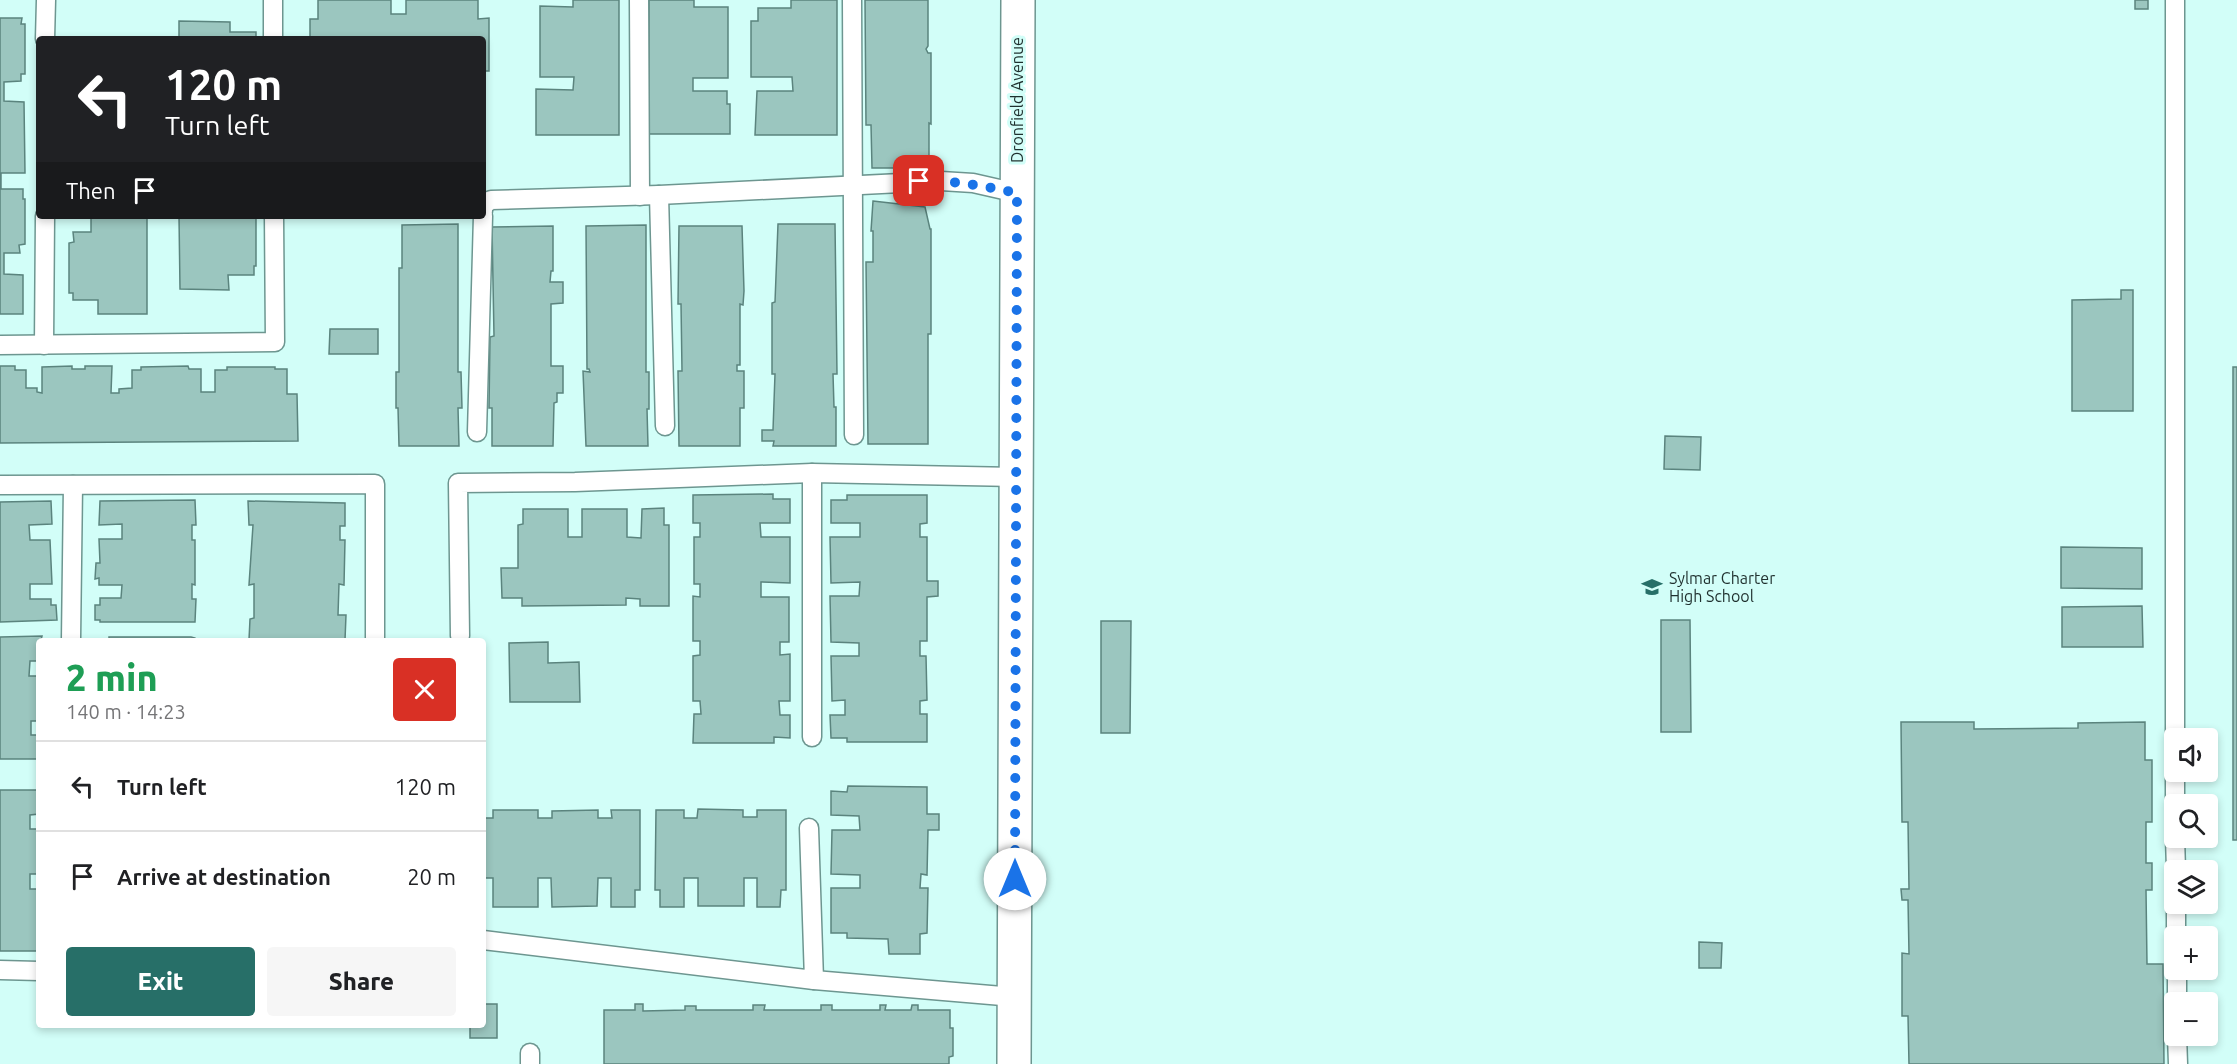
<!DOCTYPE html>
<html lang="en">
<head>
<meta charset="utf-8">
<style>
	:root { --surface:#fff; --page:#f6f6f6; --text:#202124; --muted:#757577; --line:#e0e0e0; --accent:#276f68 }
	body { margin:0; font-family:Ubuntu,sans-serif; background:var(--page); color:var(--text); height:100vh; display:flex; flex-direction:column; font-size:22px; white-space:nowrap }
	* { box-sizing:border-box; margin:0 }
	p { font-size:20px; color:var(--muted) }
	.icon { flex:none; width:33px; height:33px; fill:none; stroke:currentColor; stroke-width:2; stroke-linecap:round; stroke-linejoin:round }
	.map { position:relative; flex:1; overflow:hidden }
	.details { position:absolute; left:36px; top:638px; width:450px; height:390px; display:flex; flex-direction:column; background:var(--surface); border-radius:6px; box-shadow:0 3px 9px #0003 }
	.details>* { flex:none }
	.banner { position:absolute; left:36px; top:36px; width:450px; height:183px; border-radius:6px; box-shadow:0 3px 9px #0003; background:#202124; color:#fff; overflow:hidden }
	.tools { position:absolute; left:2164px; top:728px; display:grid; gap:12px }
	.tools a { display:grid; place-items:center; width:54px; height:54px; border-radius:6px; background:var(--surface); box-shadow:0 3px 9px #0003; font-size:30px }
	.pin { position:absolute; display:grid; place-items:center; width:51px; height:51px; color:#fff; margin:-26px; border-radius:12px; box-shadow:0 3px 9px #0006 }
	.me { position:absolute; width:66px; margin:-33px; rotate:0deg; stroke-linejoin:round; filter:drop-shadow(0 0 4px #0008) }
	.turn { display:flex; align-items:center; gap:21px; height:126px; padding:0 30px; font-size:27px }
	.turn .icon { width:78px; height:78px; stroke-width:2.5 }
	.turn b { display:block; font-size:42px; line-height:51px }
	.then { display:flex; align-items:center; height:57px; padding:0 30px; background:#0003; gap:12px; font-size:22px }
	.round { display:grid; place-items:center; flex:none; width:63px; height:63px; border-radius:6px; background:var(--page) }
	.overview { display:flex; align-items:center; justify-content:space-between; height:102px; padding:0 30px }
	h1 { font-size:36px; font-weight:800; line-height:45px; color:#1e9e55 }
	.primary-button { display:flex; gap:12px; margin-top:auto; padding:12px 30px }
	.primary-button a { flex:1; height:69px; border-radius:6px; background:var(--accent); color:#fff; font-size:24px; font-weight:800; line-height:69px; text-align:center }
	.primary-button a+a { background:var(--page); color:var(--text) }
	ul { padding:0; list-style:none }
	li { display:flex; align-items:center; gap:18px; height:90px; padding:0 30px; border-top:2px solid var(--line) }
	li div { flex:1 }
	li b { display:block; font-size:22px }
	li em { font-style:normal }
	.map>svg:first-child { display:block }
</style>
</head>
<body>
<div class="map">
<svg width="2237" height="1064" viewBox="0 0 2237 1064">
	<rect width="100%" height="100%" fill="#d2fef8"/>
	<g fill="#9bc6bf" stroke="#5b847e" stroke-width="1.5">
		<polygon points="318,0 391,0 391,14 406,14 406,0 478,0 478,19 489,18 489,71 483,71 483,39 310,39 310,19 318,19"/>
		<polygon points="573,0 619,0 619,135 536,135 536,89 573,90 574,77 540,77 540,6 573,7"/>
		<polygon points="649,0 694,0 694,7 728,7 728,78 693,78 693,91 727,91 727,104 730,104 730,134 649,134"/>
		<polygon points="791,0 837,0 837,135 755,135 757,91 793,91 792,77 751,77 751,21 758,21 758,8 791,8"/>
		<polygon points="865,0 928,0 928,46 926,49 928,53 931,53 931,124 929,123 929,168 872,168 871,125 866,125"/>
		<rect x="2135" y="0" width="13" height="9"/>
		<polygon points="0,18 22,18 21,24 25,24 25,74 21,74 21,81 4,82 4,101 24,102 25,173 1,173 1,189 23,189 23,199 25,199 25,244 19,245 20,253 4,253 4,274 23,275 23,314 0,314"/>
		<polygon points="179,21 230,22 230,32 256,32 256,39 179,39"/>
		<polygon points="873,201 925,207 930,229 931,229 931,334 928,334 928,444 868,444 866,262 873,262 873,231 871,231"/>
		<polygon points="91,216 147,216 147,314 98,314 98,300 73,300 73,293 69,293 69,243 74,242 73,232 91,232"/>
		<polygon points="179,216 256,217 256,266 254,266 254,275 228,275 229,290 180,289"/>
		<polygon points="458,224 458,372 461,372 462,408 458,408 459,446 399,446 398,408 396,408 396,372 399,372 399,268 402,268 402,225"/>
		<polygon points="778,224 835,224 837,374 833,374 834,407 836,407 836,446 773,446 774,441 762,441 762,430 773,430 775,374 772,374 772,303 775,302"/>
		<polygon points="646,225 646,372 649,372 649,409 647,409 648,446 586,446 583,371 590,372 589,369 587,369 586,226"/>
		<polygon points="553,226 553,271 551,271 550,282 563,282 563,303 551,304 551,366 563,366 563,393 557,393 557,402 554,403 553,446 492,446 492,408 489,408 490,337 494,336 492,227"/>
		<polygon points="679,226 742,226 744,291 743,305 740,304 740,365 737,365 737,371 744,371 744,408 740,408 740,446 679,446 678,371 682,371 681,304 678,304"/>
		<polygon points="2121,290 2133,290 2133,411 2072,411 2072,300 2121,299"/>
		<polygon points="330,329 378,329 378,354 329,354"/>
		<polygon points="0,366 15,366 15,370 26,370 26,388 37,388 37,392 42,393 42,367 72,366 72,369 85,369 85,366 112,366 111,393 119,393 119,389 132,388 132,370 141,370 141,367 188,366 189,369 201,369 201,392 215,392 215,370 227,370 227,367 275,367 275,369 287,369 287,394 297,394 298,441 0,443"/>
		<rect x="2233" y="367" width="4" height="473"/>
		<polygon points="1665,436 1701,437 1700,470 1664,469"/>
		<polygon points="773,494 773,499 790,499 790,523 760,523 761,537 790,537 790,583 761,582 761,597 789,597 789,642 780,642 780,655 790,654 790,701 779,701 780,715 790,715 790,738 774,737 774,743 693,743 694,714 701,714 700,701 693,701 693,656 700,655 700,641 693,641 693,596 700,597 700,584 694,584 694,537 700,537 700,523 693,523 693,495"/>
		<polygon points="847,495 927,495 927,523 920,524 920,537 927,537 927,581 938,581 938,596 927,597 927,641 920,641 920,656 926,656 927,700 920,701 920,714 927,714 927,742 847,742 847,738 831,738 830,715 845,715 845,700 832,701 831,656 859,656 859,643 831,642 830,596 859,596 860,582 831,583 830,537 860,537 860,523 831,523 831,500 847,500"/>
		<polygon points="195,500 196,525 192,525 192,540 195,540 195,585 192,584 192,599 196,599 195,622 100,622 100,620 95,620 95,605 100,605 100,598 121,598 122,585 99,585 99,578 95,579 96,563 100,563 99,539 122,539 122,524 99,525 100,501"/>
		<polygon points="51,501 52,524 29,525 30,540 50,540 52,584 30,584 30,599 51,599 51,605 56,605 57,620 0,622 0,502"/>
		<polygon points="248,501 345,503 345,526 340,526 340,540 345,540 344,585 339,584 338,615 346,615 345,640 249,640 250,619 254,618 254,584 249,585 253,525 249,525"/>
		<polygon points="664,508 664,525 669,525 669,606 640,606 640,599 626,598 626,605 522,606 522,598 502,598 501,568 518,568 518,525 523,524 523,509 568,509 568,537 582,537 582,509 627,509 627,537 641,538 642,509"/>
		<polygon points="2061,547 2142,548 2142,589 2061,588"/>
		<polygon points="2142,606 2143,647 2062,647 2062,607"/>
		<polygon points="1661,620 1690,620 1691,732 1661,732"/>
		<polygon points="1101,621 1131,621 1130,733 1101,733"/>
		<polygon points="42,636 41,640 51,640 39,640 39,661 30,661 29,676 39,676 39,721 31,721 31,735 39,735 39,759 0,759 0,637"/>
		<polygon points="109,637 191,637 195,638 195,640 99,640 99,639 109,639"/>
		<polygon points="548,642 548,663 579,662 580,702 510,702 509,643"/>
		<polygon points="1901,722 1974,722 1974,729 2078,728 2078,723 2145,722 2145,760 2152,760 2152,822 2146,822 2146,863 2152,863 2152,890 2146,890 2147,964 2163,964 2164,1064 1909,1064 1908,1016 1902,1016 1902,953 1909,954 1908,900 1902,900 1901,889 1909,889 1908,822 1902,822"/>
		<polygon points="848,786 927,787 927,814 939,814 939,830 928,830 927,875 921,874 920,888 928,888 927,933 920,934 920,954 889,954 888,939 847,938 847,933 831,933 831,888 860,888 860,875 831,874 832,830 860,830 859,816 831,815 831,791 847,792"/>
		<polygon points="0,790 39,790 39,814 30,815 30,829 39,829 39,874 30,874 30,889 39,889 39,951 0,951"/>
		<polygon points="698,809 743,810 743,817 757,817 757,810 786,810 786,890 781,890 780,907 757,907 757,878 744,878 744,906 698,906 698,878 684,878 684,907 660,907 660,890 655,890 656,810 684,810 684,818 697,818"/>
		<polygon points="493,810 538,810 538,818 552,818 552,811 598,810 598,818 612,818 611,810 640,810 640,890 635,890 635,907 611,907 611,878 598,878 597,906 552,907 551,878 538,878 538,907 493,907 493,878 483,878 483,818 493,818"/>
		<polygon points="1699,942 1722,943 1721,968 1699,968"/>
		<polygon points="483,1004 497,1004 497,1038 470,1038 470,1024 483,1024"/>
		<polygon points="635,1004 643,1004 643,1011 685,1010 685,1006 696,1006 696,1010 753,1010 753,1005 765,1005 764,1010 821,1010 821,1005 832,1005 832,1010 880,1010 880,1005 886,1005 885,1010 911,1010 912,1005 918,1005 918,1010 950,1010 950,1028 953,1028 953,1056 949,1057 949,1064 604,1064 604,1010 635,1010"/>
	</g>
	<g fill="none" stroke-linecap="round" stroke-linejoin="round">
		<g stroke="#6d9690" stroke-width="21">
			<g id="service">
				<polyline points="273,0 273,39"/>
				<polyline points="639,0 640,196"/>
				<polyline points="852,0 854,435"/>
				<polyline points="2175,0 2175,827"/>
				<polyline points="45,39 46,0"/>
				<polyline points="659,195 665,426"/>
				<polyline points="483,211 483,205 491,200 659,195 941,181 973,183 1017,193"/>
				<polyline points="0,345 275,342 274,216"/>
				<polyline points="44,345 45,216"/>
				<polyline points="477,432 483,216"/>
				<polyline points="0,485 375,484 375,640"/>
				<polyline points="460,636 458,483 575,482 812,473 1016,477"/>
				<polyline points="71,640 73,485"/>
				<polyline points="812,737 812,473"/>
				<polyline points="2175,837 2176,870"/>
				<polyline points="2176,903 2176,936"/>
				<polyline points="483,940 814,980 809,828"/>
				<polyline points="2177,969 2177,1002"/>
				<polyline points="0,970 39,971"/>
				<polyline points="814,980 1014,997"/>
				<polyline points="2177,1035 2178,1064"/>
				<polyline points="530,1064 530,1053"/>
			</g>
		</g>
		<g stroke="#6d9690" stroke-width="36">
			<polyline id="minor" points="1014,1064 1018,0"/>
		</g>
		<use href="#service" stroke="#fff" stroke-width="18"/>
		<use href="#minor" stroke="#fff" stroke-width="33"/>
	</g>
	<g fill="none" stroke-linecap="round" stroke-linejoin="round">
		<path stroke="#1a73e8" stroke-width="10" stroke-dasharray="0 18" d="M919,181C953,180 984,186 1017,193L1015,879"/>
	</g>
	<defs>
		<g id="school-bare" transform="scale(1.62)"><path d="M0-5L7-2L0 1L-7-2ZM-4 1L0 2.5L4 1V4Q0 6-4 4Z" fill="#276f68" stroke="#d2fef8" stroke-width="2.5" paint-order="stroke"/></g>
	</defs>
	<g fill-rule="evenodd">
		<use href="#school-bare" x="1652" y="587"/>
	</g>
	<g text-anchor="middle" stroke-width="6" stroke-linejoin="round" paint-order="stroke">
		<g font-size="16" fill="#1f302e" stroke="#d2fef8">
			<text transform="translate(1017 100) rotate(-90)" y="6">Dronfield Avenue</text>
		</g>
		<g font-size="16" fill="#1f302e" stroke="#d2fef8" text-anchor="start">
			<text x="1669" y="584">Sylmar Charter<tspan x="1669" dy="18">High School</tspan></text>
		</g>
	</g>
</svg>
<div class="tools">
<a><svg class="icon" aria-label="sound" viewBox="0 0 24 24"><path d="M4 9h4l5-4v14l-5-4H4zM17 9q2 3 0 6"/></svg></a>
<a><svg class="icon" aria-label="search" viewBox="0 0 24 24"><circle cx="10" cy="10" r="6"/><path d="M15 15l6 6"/></svg></a>
<a><svg class="icon" aria-label="layers" viewBox="0 0 24 24"><path d="M12 4l9 5-9 5-9-5zM3 14l9 5 9-5"/></svg></a>
<a>+</a>
<a>−</a>
</div>
<div class="pin" style="left:919px;top:181px;background:#d93025"><svg class="icon" aria-label="arrive" viewBox="0 0 24 24"><path d="M6 21V4h12l-3 4 3 4H6"/></svg></div>
<svg class="me" style="left:1015px;top:879px" viewBox="-20 -20 40 40"><circle r="19" fill="#fff"/><path d="M0-13L10 11 0 6-10 11z" fill="#1a73e8"/></svg>
<div class="banner">
<div class="turn"><svg class="icon" aria-label="left" viewBox="0 0 24 24"><path d="M17 20v-9H6M10 6l-5 5 5 5"/></svg><div><b>120 m</b>Turn left</div></div>
<div class="then">Then<svg class="icon" aria-label="arrive" viewBox="0 0 24 24"><path d="M6 21V4h12l-3 4 3 4H6"/></svg></div>
</div>
<section class="details">
<div class="overview"><div><h1>2 min</h1><p>140 m · 14:23</p></div><a class="round" style="background:#d93025;color:#fff"><svg class="icon" aria-label="close" viewBox="0 0 24 24"><path d="M6 6l12 12M18 6L6 18"/></svg></a></div>
<ul>
<li><svg class="icon" aria-label="left" viewBox="0 0 24 24"><path d="M17 20v-9H6M10 6l-5 5 5 5"/></svg><div><b>Turn left</b></div><em>120 m</em></li>
<li><svg class="icon" aria-label="arrive" viewBox="0 0 24 24"><path d="M6 21V4h12l-3 4 3 4H6"/></svg><div><b>Arrive at destination</b></div><em>20 m</em></li>
</ul>
<div class="primary-button"><a>Exit</a><a>Share</a></div>
</section>
</div>
</body>
</html>
